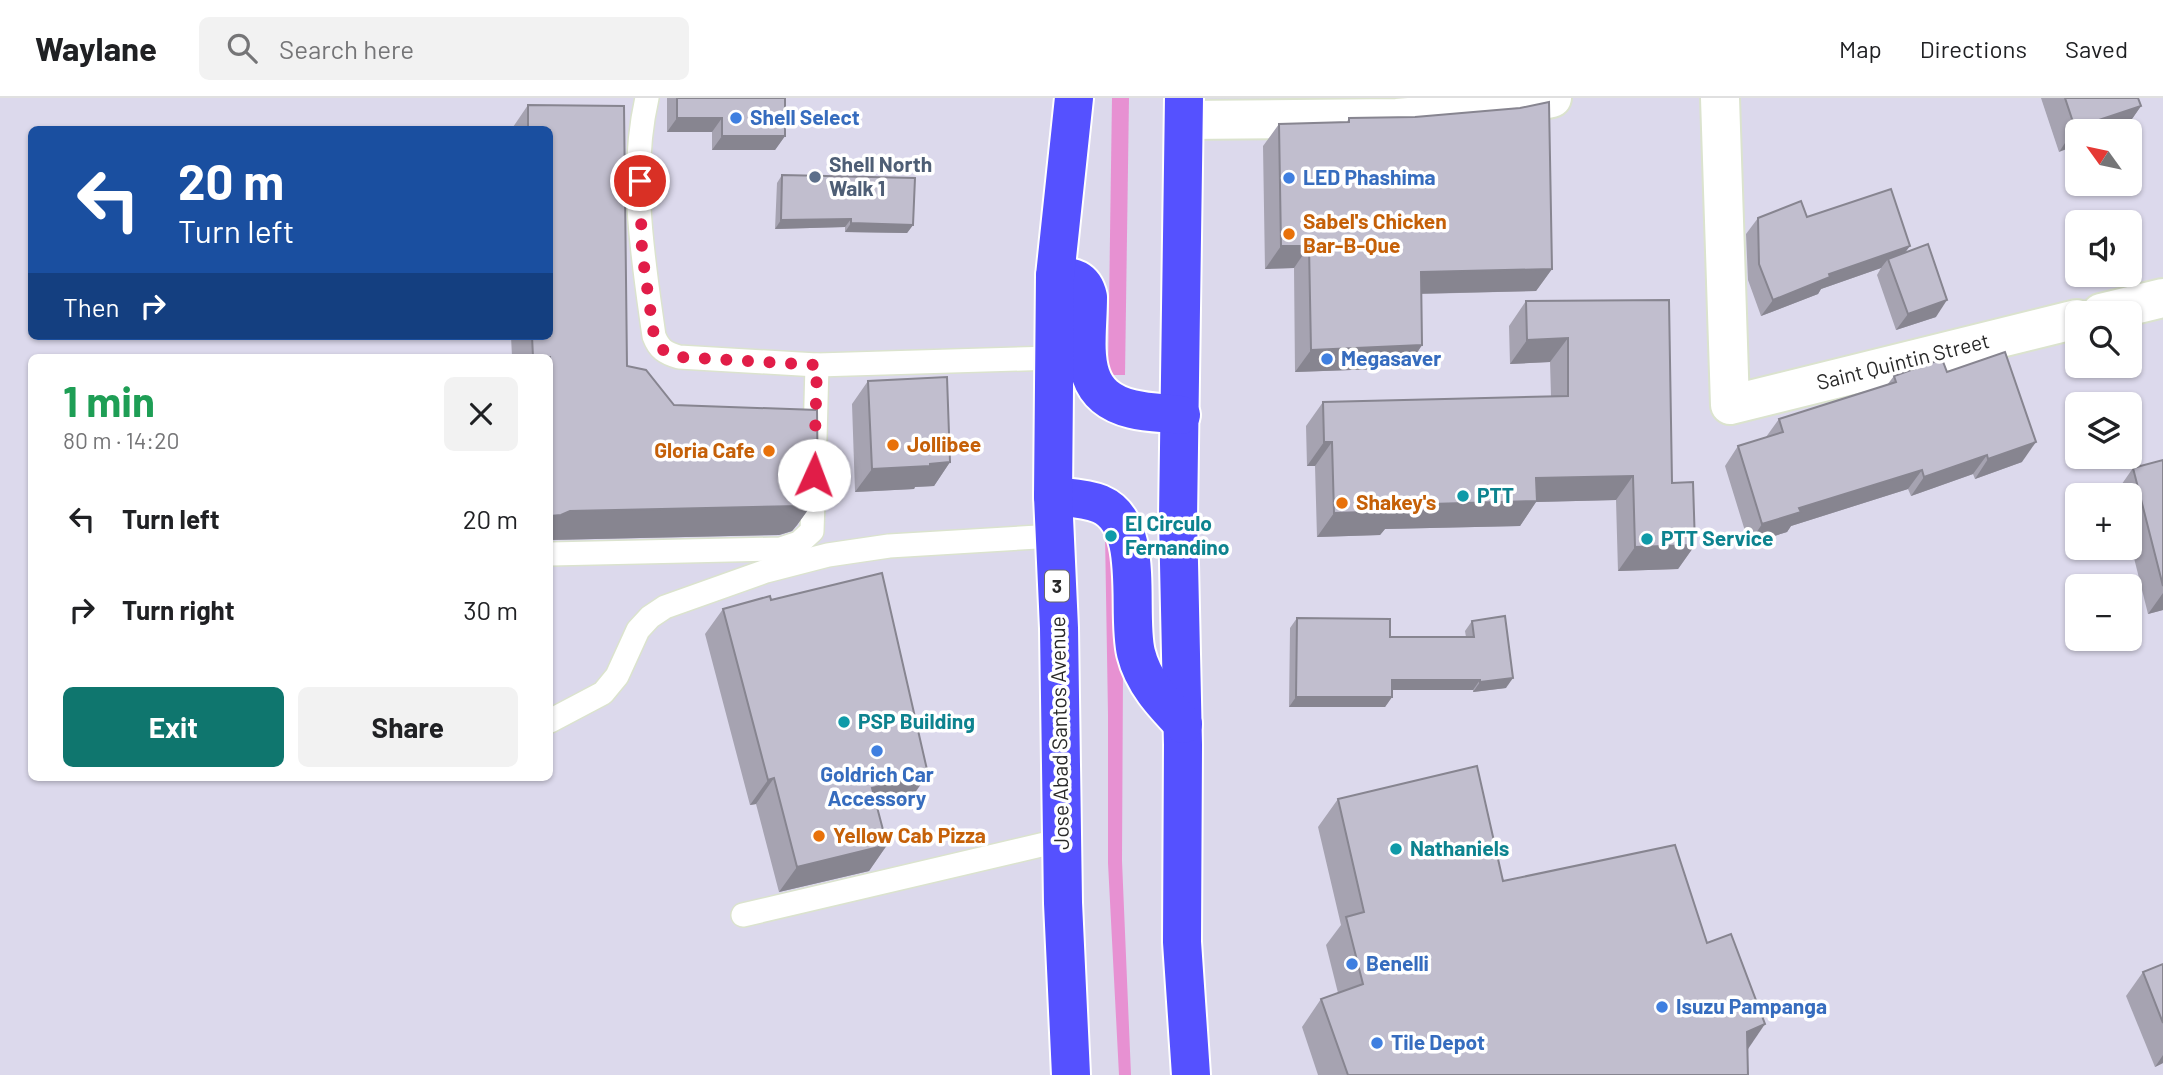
<!DOCTYPE html>
<html lang="en">
<head>
<meta charset="utf-8">
<style>
	:root { --surface:#fff; --page:#f2f2f2; --text:#202124; --muted:#757577; --line:#e0e0e0; --accent:#0f766e }
	body { margin:0; font-family:Barlow,sans-serif; background:var(--page); color:var(--text); height:100vh; display:flex; flex-direction:column; font-size:26px; white-space:nowrap }
	* { box-sizing:border-box; margin:0 }
	p { font-size:23px; color:var(--muted) }
	.icon { flex:none; width:38px; height:38px; fill:none; stroke:currentColor; stroke-width:2; stroke-linecap:round; stroke-linejoin:round }
	.map { position:relative; flex:1; overflow:hidden }
	.sheet { position:absolute; left:28px; top:256px; width:525px; height:427px; display:flex; flex-direction:column; background:var(--surface); border-radius:10px; box-shadow:0 2px 5px #0004 }
	.sheet>* { flex:none }
	.guide { position:absolute; left:28px; top:28px; width:525px; height:214px; border-radius:10px; box-shadow:0 2px 5px #0004; background:#1a4fa0; color:#fff; overflow:hidden }
	.needle { width:46px; rotate:303deg }
	.tools { position:absolute; left:2065px; top:21px; display:grid; gap:14px }
	.tools a { display:grid; place-items:center; width:77px; height:77px; border-radius:10px; background:var(--surface); box-shadow:0 2px 5px #0004; font-size:35px }
	.pin { position:absolute; display:grid; place-items:center; width:60px; height:60px; color:#fff; margin:-30px; border:4px solid #fff; border-radius:50%; box-shadow:0 2px 7px #0007 }
	.me { position:absolute; width:77px; margin:-38px; rotate:2deg; stroke-linejoin:round; filter:drop-shadow(0 0 5px #0008) }
	.turn { display:flex; align-items:center; gap:24px; height:147px; padding:0 35px; font-size:32px }
	.turn .icon { width:91px; height:91px; stroke-width:2.5 }
	.turn b { display:block; font-size:49px; line-height:60px }
	.then { display:flex; align-items:center; height:66px; padding:0 35px; background:#0003; gap:14px; font-size:26px }
	.round { display:grid; place-items:center; flex:none; width:74px; height:74px; border-radius:10px; background:var(--page) }
	.summary { display:flex; align-items:center; justify-content:space-between; height:119px; padding:0 35px }
	h1 { font-size:42px; font-weight:700; line-height:52px; color:#1e9e55 }
	.action { display:flex; gap:14px; margin-top:auto; padding:14px 35px }
	.action a { flex:1; height:80px; border-radius:10px; background:var(--accent); color:#fff; font-size:28px; font-weight:700; line-height:80px; text-align:center }
	.action a+a { background:var(--page); color:var(--text) }
	ul { padding:0; list-style:none }
	li { display:flex; align-items:center; gap:21px; height:91px; padding:0 35px }
	li div { flex:1 }
	li b { display:block; font-size:26px }
	li em { font-style:normal }
	header { display:flex; align-items:center; gap:42px; box-sizing:border-box; height:98px; padding:0 35px; background:var(--surface); border-bottom:2px solid var(--line) }
	header strong { font-size:33px }
	nav { display:flex; gap:38px; margin-inline-start:auto; font-size:24px }
	.search { width:490px; height:63px; background:var(--page); display:flex; align-items:center; gap:18px; box-sizing:border-box; padding:0 24px; border-radius:10px; color:var(--muted); font-size:26px }
	.map>svg:first-child { display:block }
</style>
</head>
<body>
<header>
<strong>Waylane</strong>
<div class="search"><svg class="icon" aria-label="search" viewBox="0 0 24 24"><circle cx="10" cy="10" r="6"/><path d="M15 15l6 6"/></svg>Search here</div>
<nav><a>Map</a><a>Directions</a><a>Saved</a></nav>
</header>
<div class="map">
<svg width="2163" height="977" viewBox="0 0 2163 977">
	<rect width="100%" height="100%" fill="#dcd9ec"/>
	<g fill="#e791d2">
		<polygon points="1112,0 1129,0 1125,277 1108,277"/>
		<polygon points="1105,436 1117,436 1123,573 1122,763 1131,977 1119,977 1108,765 1108,617"/>
	</g>
	<g fill="none" stroke-linecap="round" stroke-linejoin="round">
		<g stroke="#dbe3ce" stroke-width="26">
			<g id="lane">
				<path d="M647,0C629,78 643,160 654,238C659,251 665,255 679,259L817,267L1054,260"/>
				<polyline points="815,341 817,267"/>
				<polyline points="550,456 781,451 799,445 812,433 814,375"/>
				<polyline points="550,623 603,595 617,578 638,532 650,519 665,509 766,473 828,457 889,448 1055,438"/>
				<polyline points="743,817 1062,742"/>
			</g>
		</g>
		<g stroke="#dbe3ce" stroke-width="42">
			<g id="street">
				<polyline points="1720,0 1730,307 2077,221"/>
				<polyline points="1184,22 1397,20 1502,11 1552,0"/>
				<polyline points="2101,215 2163,200"/>
			</g>
		</g>
		<g stroke="#fff" stroke-width="42">
			<g id="highway">
				<polyline points="1184,0 1178,420 1183,647 1182,844 1191,977"/>
				<path d="M1055,178C1073,178 1084,181 1088,199C1088,246 1074,297 1132,311C1148,315 1165,315 1181,317"/>
				<path d="M1053,398C1069,400 1085,400 1100,406C1147,426 1126,514 1136,555C1143,584 1163,605 1183,626"/>
				<polyline points="1071,977 1063,805 1059,530 1053,398 1055,178 1074,0"/>
			</g>
		</g>
		<use href="#lane" stroke="#fff" stroke-width="23"/>
		<use href="#street" stroke="#fff" stroke-width="38"/>
		<use href="#highway" stroke="#5551ff" stroke-width="38"/>
	</g>
	<g fill="#a6a3b1">
		<polygon points="667,0 785,0 785,38 775,52 712,52 712,34 667,34"/>
		<polygon points="2041,0 2138,0 2141,8 2125,31 2118,33 2077,33 2059,54"/>
		<polygon points="528,7 624,8 627,268 646,272 674,307 817,312 818,398 797,427 792,433 779,437 550,442 550,259 512,259 511,238 550,238 550,32 511,32"/>
		<polygon points="1349,20 1552,171 1536,193 1421,196 1422,247 1407,270 1295,274 1294,170 1265,171 1263,48 1279,26 1347,24"/>
		<polygon points="782,77 913,127 907,135 845,134 845,129 775,131 777,85"/>
		<polygon points="1807,119 1905,154 1936,219 1896,232 1877,177 1881,170 1821,191 1818,196 1761,218 1748,182 1746,136 1758,120"/>
		<polygon points="1669,202 1672,385 1695,447 1678,471 1618,473 1616,402 1536,404 1520,428 1385,431 1380,437 1317,439 1315,368 1307,368 1306,328 1323,304 1551,298 1550,264 1510,266 1509,228 1526,203"/>
		<polygon points="1947,274 2022,364 1975,381 1973,376 1911,398 1908,391 1791,428 1787,434 1749,446 1725,368 1738,348 1766,339 1779,321 1887,287 1894,278"/>
		<polygon points="868,283 950,364 934,388 915,389 914,391 855,394 852,306"/>
		<polygon points="2163,362 2163,512 2148,516 2130,444 2130,397 2118,397 2117,393 2133,370"/>
		<polygon points="723,511 910,702 877,710 887,747 869,773 779,794 756,706 750,707 705,536"/>
		<polygon points="1297,520 1390,539 1466,539 1465,533 1472,523 1506,590 1473,594 1473,592 1392,592 1392,599 1385,609 1289,609 1290,530"/>
		<polygon points="1338,701 1503,783 1707,845 1747,951 1748,977 1318,977 1302,929 1321,901 1338,895 1326,847 1341,827 1318,729"/>
		<polygon points="2163,866 2163,965 2155,969 2126,898 2143,874"/>
	</g>
	<g fill="#878590">
		<polygon points="2141,8 2125,31 2118,33 2077,33 2077,47 2059,54 2075,30"/>
		<polygon points="677,20 722,20 712,34 667,34"/>
		<polygon points="722,38 785,38 775,52 712,52"/>
		<polygon points="851,121 845,129 775,131 781,122"/>
		<polygon points="851,125 913,127 907,135 845,134"/>
		<polygon points="1281,148 1309,148 1294,170 1265,171"/>
		<polygon points="1910,148 1898,164 1888,161 1881,170 1821,191 1818,196 1761,218 1773,202 1829,176"/>
		<polygon points="1552,171 1536,193 1405,196 1421,174"/>
		<polygon points="1947,202 1936,219 1896,232 1908,216"/>
		<polygon points="1568,240 1550,264 1510,266 1527,242"/>
		<polygon points="1422,247 1407,270 1295,274 1311,252"/>
		<polygon points="1324,344 1332,344 1315,368 1307,368"/>
		<polygon points="2036,344 2022,364 1975,381 1988,361"/>
		<polygon points="1987,357 1973,376 1911,398 1924,379"/>
		<polygon points="950,364 934,388 915,389 914,391 855,394 872,371"/>
		<polygon points="1922,372 1908,391 1791,428 1787,434 1749,446 1762,426 1799,410"/>
		<polygon points="1633,378 1616,402 1536,404 1520,428 1385,431 1380,437 1317,439 1334,415 1397,407 1536,380"/>
		<polygon points="818,398 797,427 792,433 779,437 550,442 550,418 570,413"/>
		<polygon points="1695,447 1678,471 1618,473 1635,449"/>
		<polygon points="2163,495 2163,512 2148,516"/>
		<polygon points="1513,580 1506,590 1473,594 1480,584"/>
		<polygon points="1392,582 1480,582 1473,592 1385,592"/>
		<polygon points="1296,599 1392,599 1385,609 1289,609"/>
		<polygon points="928,676 910,702 854,715 872,690"/>
		<polygon points="774,680 756,706 750,707 768,682"/>
		<polygon points="887,747 869,773 779,794 797,769"/>
		<polygon points="1765,926 1746,954 1747,934"/>
		<polygon points="2163,957 2163,965 2155,969"/>
	</g>
	<g fill="#c1bece" stroke="#878590" stroke-width="2">
		<polygon points="677,0 785,0 785,38 722,38 722,20 677,20"/>
		<polygon points="2065,0 2138,0 2141,8 2075,30"/>
		<polygon points="1549,4 1552,171 1421,174 1422,247 1311,252 1309,148 1281,148 1279,26 1349,24 1349,20 1415,19 1520,10"/>
		<polygon points="528,7 624,8 627,268 646,272 674,307 817,312 818,398 812,403 799,408 570,413 561,417 550,418 550,259 533,259 532,238 550,238 550,32 528,32"/>
		<polygon points="782,77 915,80 913,127 851,125 851,121 781,122"/>
		<polygon points="1891,91 1910,148 1829,176 1830,179 1773,202 1759,166 1758,120 1801,103 1807,119"/>
		<polygon points="1928,146 1947,202 1908,216 1888,161"/>
		<polygon points="1669,202 1672,385 1693,384 1695,447 1635,449 1633,378 1536,380 1537,403 1397,407 1397,413 1334,415 1332,344 1324,344 1323,304 1568,298 1568,240 1527,242 1526,203"/>
		<polygon points="2005,254 2036,344 1988,361 1987,357 1924,379 1922,372 1799,410 1801,414 1762,426 1738,348 1783,334 1779,321 1896,284 1894,278 1942,261 1947,274"/>
		<polygon points="947,279 950,364 930,366 930,368 872,371 868,283"/>
		<polygon points="2163,362 2163,488 2133,370"/>
		<polygon points="882,475 928,676 872,690 887,747 797,769 774,680 768,682 723,511 770,498 771,502"/>
		<polygon points="1505,518 1513,580 1480,584 1480,582 1392,582 1392,599 1296,599 1297,520 1390,521 1390,539 1474,539 1472,523"/>
		<polygon points="1477,668 1503,783 1675,747 1707,845 1731,836 1765,926 1747,934 1748,977 1348,977 1321,901 1363,886 1346,819 1364,814 1338,701"/>
		<polygon points="2163,866 2163,925 2143,874"/>
	</g>
	<g fill="none" stroke-linecap="round" stroke-linejoin="round">
		<path stroke="#e11d48" stroke-width="12" stroke-dasharray="0 21.6" d="M640,83L642,154L654,238C659,251 665,255 679,259L817,267L814,377"/>
	</g>
	<g fill="#3f7fe0" stroke="#fff" stroke-width="2.5">
		<circle cx="736" cy="20" r="7"/>
		<circle cx="1289" cy="80" r="7"/>
		<circle cx="1327" cy="261" r="7"/>
		<circle cx="877" cy="653" r="7"/>
		<circle cx="1352" cy="866" r="7"/>
		<circle cx="1662" cy="909" r="7"/>
		<circle cx="1377" cy="945" r="7"/>
	</g>
	<circle fill="#5c6f8a" stroke="#fff" stroke-width="2.5" cx="815" cy="79" r="7"/>
	<g fill="#e8710a" stroke="#fff" stroke-width="2.5">
		<circle cx="1289" cy="136" r="7"/>
		<circle cx="893" cy="347" r="7"/>
		<circle cx="769" cy="353" r="7"/>
		<circle cx="1342" cy="405" r="7"/>
		<circle cx="819" cy="738" r="7"/>
	</g>
	<g fill="#0f9aa8" stroke="#fff" stroke-width="2.5">
		<circle cx="1463" cy="398" r="7"/>
		<circle cx="1111" cy="438" r="7"/>
		<circle cx="1647" cy="441" r="7"/>
		<circle cx="844" cy="624" r="7"/>
		<circle cx="1396" cy="751" r="7"/>
	</g>
	<g text-anchor="middle" stroke-width="7" stroke-linejoin="round" paint-order="stroke">
		<rect fill="#fff" stroke="#696969" stroke-width="2" x="1045" y="472.5" width="24" height="31" rx="5"/>
		<g font-size="19" font-weight="bold" fill="#292929">
			<text x="1057" y="495">3</text>
		</g>
		<g font-size="21" font-weight="bold" fill="#366cbe" stroke="#fff" text-anchor="start">
			<text x="750" y="27">Shell Select</text>
			<text x="1303" y="87">LED Phashima</text>
			<text x="1341" y="268">Megasaver</text>
			<text x="877" y="684" text-anchor="middle">Goldrich Car<tspan x="877" dy="24">Accessory</tspan></text>
			<text x="1366" y="873">Benelli</text>
			<text x="1676" y="916">Isuzu Pampanga</text>
			<text x="1391" y="952">Tile Depot</text>
		</g>
		<g font-size="21" font-weight="bold" fill="#4e5e75" stroke="#fff" text-anchor="start">
			<text x="829" y="74">Shell North<tspan x="829" dy="24">Walk 1</tspan></text>
		</g>
		<g font-size="21" font-weight="bold" fill="#c56008" stroke="#fff" text-anchor="start">
			<text x="1303" y="131">Sabel's Chicken<tspan x="1303" dy="24">Bar-B-Que</tspan></text>
			<text x="907" y="354">Jollibee</text>
			<text x="755" y="360" text-anchor="end">Gloria Cafe</text>
			<text x="1356" y="412">Shakey's</text>
			<text x="833" y="745">Yellow Cab Pizza</text>
		</g>
		<g font-size="21" fill="#292929" stroke="#fff">
			<text transform="translate(1903 264) rotate(-14)" y="7">Saint Quintin Street</text>
			<text transform="translate(1060 635) rotate(-91)" y="7">Jose Abad Santos Avenue</text>
		</g>
		<g font-size="21" font-weight="bold" fill="#0d838f" stroke="#fff" text-anchor="start">
			<text x="1477" y="405">PTT</text>
			<text x="1125" y="433">El Circulo<tspan x="1125" dy="24">Fernandino</tspan></text>
			<text x="1661" y="448">PTT Service</text>
			<text x="858" y="631">PSP Building</text>
			<text x="1410" y="758">Nathaniels</text>
		</g>
	</g>
</svg>
<div class="tools">
<a><svg class="needle" viewBox="-14 -14 28 28"><path d="M0-13l5 13h-10z" fill="#e53935"/><path d="M0 13l5-13h-10z" fill="#757577"/></svg></a>
<a><svg class="icon" aria-label="sound" viewBox="0 0 24 24"><path d="M4 9h4l5-4v14l-5-4H4zM17 9q2 3 0 6"/></svg></a>
<a><svg class="icon" aria-label="search" viewBox="0 0 24 24"><circle cx="10" cy="10" r="6"/><path d="M15 15l6 6"/></svg></a>
<a><svg class="icon" aria-label="layers" viewBox="0 0 24 24"><path d="M12 4l9 5-9 5-9-5zM3 14l9 5 9-5"/></svg></a>
<a>+</a>
<a>−</a>
</div>
<div class="pin" style="left:640px;top:83px;background:#d93025"><svg class="icon" aria-label="arrive" viewBox="0 0 24 24"><path d="M6 21V4h12l-3 4 3 4H6"/></svg></div>
<svg class="me" style="left:814px;top:377px" viewBox="-20 -20 40 40"><circle r="19" fill="#fff"/><path d="M0-13L10 11 0 6-10 11z" fill="#e11d48"/></svg>
<div class="guide">
<div class="turn"><svg class="icon" aria-label="left" viewBox="0 0 24 24"><path d="M17 20v-9H6M10 6l-5 5 5 5"/></svg><div><b>20 m</b>Turn left</div></div>
<div class="then">Then<svg class="icon" aria-label="right" viewBox="0 0 24 24"><path d="M7 20v-9h11M14 6l5 5-5 5"/></svg></div>
</div>
<section class="sheet">
<div class="summary"><div><h1>1 min</h1><p>80 m · 14:20</p></div><a class="round"><svg class="icon" aria-label="close" viewBox="0 0 24 24"><path d="M6 6l12 12M18 6L6 18"/></svg></a></div>
<ul>
<li><svg class="icon" aria-label="left" viewBox="0 0 24 24"><path d="M17 20v-9H6M10 6l-5 5 5 5"/></svg><div><b>Turn left</b></div><em>20 m</em></li>
<li><svg class="icon" aria-label="right" viewBox="0 0 24 24"><path d="M7 20v-9h11M14 6l5 5-5 5"/></svg><div><b>Turn right</b></div><em>30 m</em></li>
</ul>
<div class="action"><a>Exit</a><a>Share</a></div>
</section>
</div>
</body>
</html>
